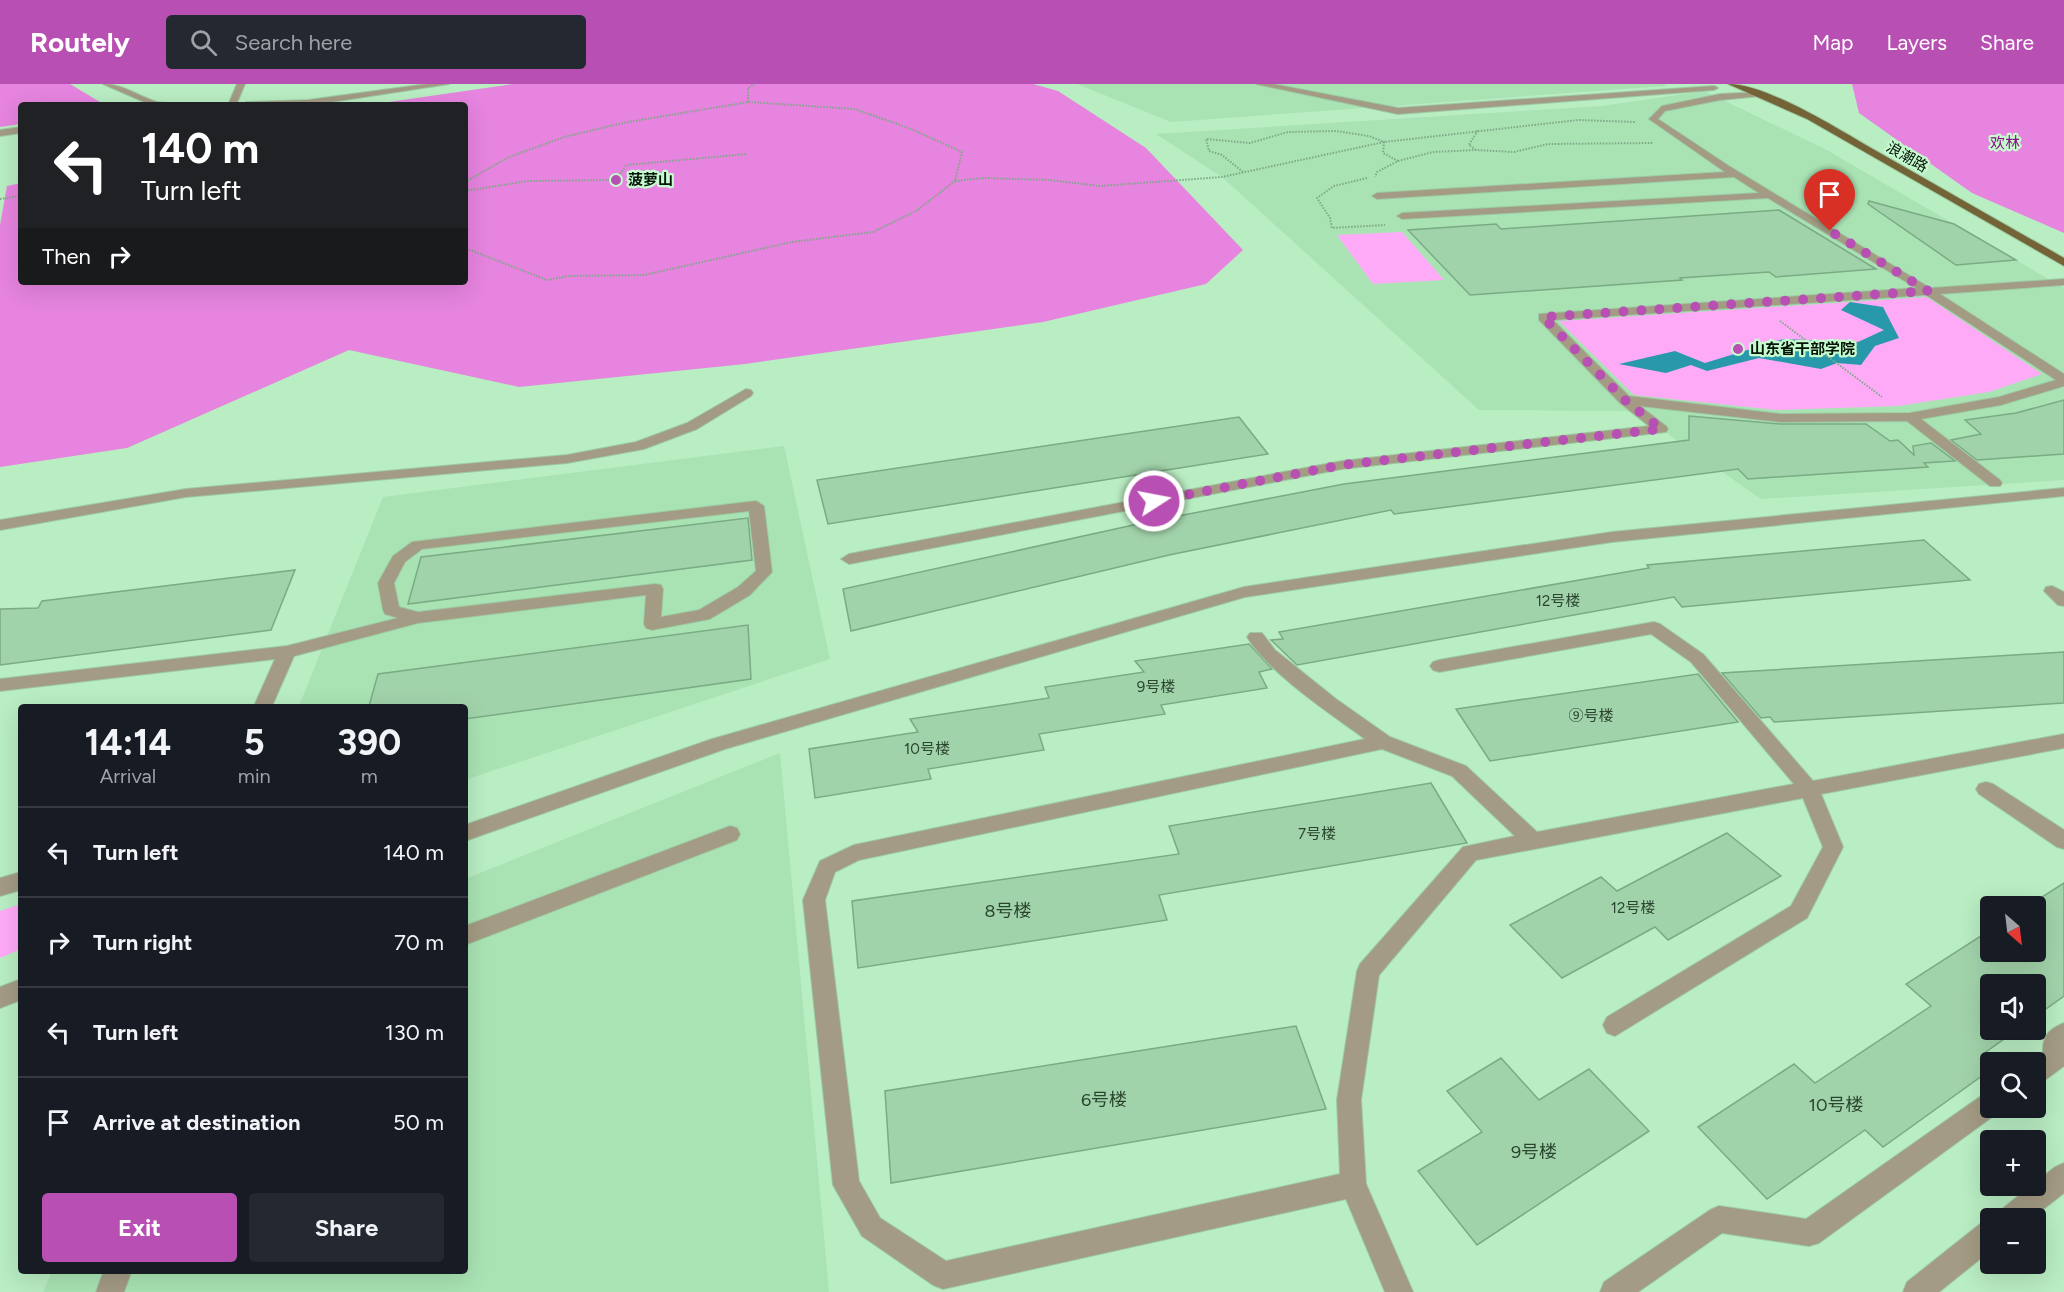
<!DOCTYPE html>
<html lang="en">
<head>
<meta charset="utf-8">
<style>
	:root { --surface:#171b24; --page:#242831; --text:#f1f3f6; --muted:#9ea1a6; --line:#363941; --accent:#b84fb2 }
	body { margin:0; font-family:Figtree,"Noto Sans SC",sans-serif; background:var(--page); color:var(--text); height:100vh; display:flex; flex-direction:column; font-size:22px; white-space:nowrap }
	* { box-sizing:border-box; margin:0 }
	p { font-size:20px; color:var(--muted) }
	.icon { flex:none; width:33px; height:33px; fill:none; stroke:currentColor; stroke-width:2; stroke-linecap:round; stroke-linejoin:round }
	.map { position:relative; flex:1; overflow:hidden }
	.side { position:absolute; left:18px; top:620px; width:450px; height:570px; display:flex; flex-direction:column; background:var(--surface); border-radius:6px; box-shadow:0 6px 24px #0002 }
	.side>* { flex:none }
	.hud { position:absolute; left:18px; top:18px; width:450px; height:183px; border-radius:6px; box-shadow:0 6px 24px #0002; background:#202124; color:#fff; overflow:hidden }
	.needle { width:39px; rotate:152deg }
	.controls { position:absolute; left:1980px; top:812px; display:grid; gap:12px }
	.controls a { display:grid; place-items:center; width:66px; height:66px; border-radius:6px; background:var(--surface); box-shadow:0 6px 24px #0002; font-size:30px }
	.pin { position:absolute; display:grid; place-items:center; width:51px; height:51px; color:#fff; margin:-62px -26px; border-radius:50% 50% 50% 0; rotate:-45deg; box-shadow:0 0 6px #0007 }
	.pin .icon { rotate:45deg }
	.me { position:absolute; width:66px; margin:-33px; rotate:79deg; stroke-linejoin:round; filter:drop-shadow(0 0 4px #0008) }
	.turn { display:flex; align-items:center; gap:21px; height:126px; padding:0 24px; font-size:27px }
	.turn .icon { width:78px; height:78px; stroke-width:2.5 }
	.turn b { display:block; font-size:42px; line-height:51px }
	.then { display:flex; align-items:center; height:57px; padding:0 24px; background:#0003; gap:12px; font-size:22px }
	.eta { display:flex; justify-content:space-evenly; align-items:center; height:102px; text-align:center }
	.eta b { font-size:36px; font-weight:700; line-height:42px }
	.primary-button { display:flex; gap:12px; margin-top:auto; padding:12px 24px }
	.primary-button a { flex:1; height:69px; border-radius:6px; background:var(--accent); color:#fff; font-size:24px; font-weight:700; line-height:69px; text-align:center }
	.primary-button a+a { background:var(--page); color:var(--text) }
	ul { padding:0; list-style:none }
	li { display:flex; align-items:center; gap:18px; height:90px; padding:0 24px; border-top:2px solid var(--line) }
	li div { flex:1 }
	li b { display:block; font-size:22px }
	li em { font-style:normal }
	header { display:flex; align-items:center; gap:36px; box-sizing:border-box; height:84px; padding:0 30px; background:var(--accent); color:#fff }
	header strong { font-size:28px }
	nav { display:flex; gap:33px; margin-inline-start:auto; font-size:21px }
	.search { width:420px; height:54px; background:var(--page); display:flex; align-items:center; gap:15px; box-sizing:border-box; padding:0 21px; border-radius:6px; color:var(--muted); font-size:22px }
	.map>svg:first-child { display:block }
</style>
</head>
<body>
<header>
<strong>Routely</strong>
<div class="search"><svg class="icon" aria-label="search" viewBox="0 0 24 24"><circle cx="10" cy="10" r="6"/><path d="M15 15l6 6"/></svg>Search here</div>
<nav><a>Map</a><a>Layers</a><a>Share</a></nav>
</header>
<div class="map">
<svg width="2064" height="1208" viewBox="0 0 2064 1208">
	<rect width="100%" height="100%" fill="#b9edc2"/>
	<g fill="#a9e3b4">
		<polygon points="1077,0 1665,0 1666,2 1171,38"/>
		<polygon points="1704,7 1825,65 2064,204 2064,396 1761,415 1635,327 1479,326 1222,93 1156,50 1602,22"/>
		<polygon points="784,362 830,575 465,696 465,622 299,622 383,413"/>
		<polygon points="780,669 829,1208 43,1208 52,1187 465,1186 465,795"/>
	</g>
	<g fill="#ffaaf7">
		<polygon points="1402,148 1444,196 1373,200 1337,151"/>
		<polygon points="1927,213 2042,290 1989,308 1898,322 1776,326 1634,311 1559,237"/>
		<polygon points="21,820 21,865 0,874 0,827"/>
	</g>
	<g fill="#e684df">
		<polygon points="0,0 70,0 105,21 21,21 21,40 0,43"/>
		<polygon points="513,0 1033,0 1058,7 1146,64 1243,166 1206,200 1043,238 745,280 519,303 349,266 127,364 0,383 0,141 7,102 21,99 21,198 465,198 465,21 368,21"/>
		<polygon points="1852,0 2064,0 2064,149 1972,109 1859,29"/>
	</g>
	<polygon fill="#2899aa" points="1850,218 1883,223 1899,254 1875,262 1861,281 1837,279 1821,285 1759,274 1707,287 1691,281 1666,289 1619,280 1675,267 1705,279 1783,255 1858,258 1884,246 1841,226"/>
	<g fill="#a1d3aa" stroke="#7aab83" stroke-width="1.5">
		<polygon points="1869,117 1954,140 2016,176 1956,181 1868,120"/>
		<polygon points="1779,126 1876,185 1776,193 1769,188 1680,194 1682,196 1470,211 1408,146 1496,140 1501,145"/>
		<polygon points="2064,316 2064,370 1977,376 1951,356 1981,350 1965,336 2016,329"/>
		<polygon points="1689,332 1781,340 1866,340 1890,357 1898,356 1914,371 1913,362 1931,359 1955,377 1924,379 1928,383 1748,395 1738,385 1394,430 1391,426 1169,471 851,547 843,505 1147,438 1344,400 1689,356"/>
		<polygon points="1239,333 1268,370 828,440 817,396"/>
		<polygon points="748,434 752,476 408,520 421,473"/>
		<polygon points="1924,456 1970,496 1682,523 1674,513 1297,581 1271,556 1283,555 1279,548 1649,484 1647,481"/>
		<polygon points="295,486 271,546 0,581 0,525 38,524 42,517"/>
		<polygon points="748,541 751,595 465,635 465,622 369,622 378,590"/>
		<polygon points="1249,560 1272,585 1259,588 1267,604 1161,621 1165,630 1039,650 1044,666 928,685 931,695 815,714 809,665 918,648 910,635 1049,614 1045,603 1144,588 1135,577"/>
		<polygon points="2064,568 2064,619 1774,638 1770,633 1761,634 1722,589"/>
		<polygon points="1698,590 1738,638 1490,677 1456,625"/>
		<polygon points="1431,699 1467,759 1159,811 1167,836 858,884 852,817 1179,770 1169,742"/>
		<polygon points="1727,749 1781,792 1668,856 1655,843 1562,894 1510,841 1601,793 1617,807"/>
		<polygon points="2064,799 2064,912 2036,932 2036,900 1990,900 1990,945 2018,945 1986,968 1999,978 1990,978 1990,986 1883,1063 1865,1046 1767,1115 1698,1043 1794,980 1815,999 1931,922 1906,900 1990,846 1990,867 2036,867 2036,822 2028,822"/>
		<polygon points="1296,942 1326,1025 891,1099 885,1007"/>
		<polygon points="1501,974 1539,1016 1589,985 1649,1047 1477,1161 1418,1087 1482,1048 1447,1007"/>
	</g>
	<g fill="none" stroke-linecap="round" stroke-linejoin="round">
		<g stroke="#9ccaa4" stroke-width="2">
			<g id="minor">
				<path d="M103,0C123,0 138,12 157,18C164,20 170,17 175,21H151Z"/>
				<polygon points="237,0 245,0 236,21 228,21"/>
				<polygon points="427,0 449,0 312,21 242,21 246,18 308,16"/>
				<polygon points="1256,0 1273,0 1398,24 1714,2 1718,4 1714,6 1398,30"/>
				<path d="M1764,8L1765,10L1761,12L1720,16L1665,27L1658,35L1729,82L1930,204L2064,195V201L1940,210L2064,290V302L2001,321L1921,335L2000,396L2002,399L2000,402H1990L1907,337L1781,338L1640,322L1666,342L1668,345L1666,348L1342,385L849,480L841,475L849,470L1342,377L1649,342L1620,319L1539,236V230L1916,204L1768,114L1402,135L1397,132L1402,129L1759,109L1734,93L1377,115L1372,112L1377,109L1725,88L1649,35L1662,22L1720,10ZM1926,211L2056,296L1999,313L1910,329L1781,330L1629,312L1553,236Z"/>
				<polygon points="21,43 21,49 0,52 0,46"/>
				<polygon points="746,305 751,306 753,309 751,312 697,345 644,365 567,379 186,413 0,446 0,436 186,405 567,371 636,358 687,339"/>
				<polygon points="2064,404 2064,412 1612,458 1245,513 725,665 465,757 465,741 712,655 1244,503 1612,448"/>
				<path d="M756,417L764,422L772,488L750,511L710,535L652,546L646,544L644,540L646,511L418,539L294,572L272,622H254L275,575L0,607V595L287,562L398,534L385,530L383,526L378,499L393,472L412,458ZM749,427L756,487L738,503L699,526L661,533L663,505L661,501L655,500L418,528L399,523L394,499L405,478L422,465Z"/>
				<polygon points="2052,502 2064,508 2064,522 2058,521 2044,507 2046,503"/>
				<path d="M1654,538L1660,540L1703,570L1813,697L2064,650V664L1821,710L1843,763L1807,834L1615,952L1607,949L1603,941L1607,933L1791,822L1823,763L1803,714L1476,776L1379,891L1361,1016L1366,1100L1413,1208H1385L1346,1115L943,1205L933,1201L862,1152L833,1101L803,816L820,777L854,761L1365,655C1328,628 1271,591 1247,553L1250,549H1262L1275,566L1336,615L1390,653L1466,682L1537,748L1794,700L1691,578L1651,550L1439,588L1433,586L1430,582L1433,578L1439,576ZM1382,665L1452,692L1515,752L1463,763L1360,880L1357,887L1337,1016L1340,1090L946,1177L880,1134L859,1097L825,816L835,788L859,776Z"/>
				<polygon points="1986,698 1993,700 2064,746 2064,765 2057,763 1979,710 1976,705 1979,700"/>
				<polygon points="730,742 737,744 740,750 737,756 465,861 465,842"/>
				<polygon points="21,788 21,806 0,812 0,794"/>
				<polygon points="21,895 21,916 0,924 0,903"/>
				<path d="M2064,939V982L2045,996L2036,999V978H2030L2043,969C2042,952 2049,945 2064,939Z"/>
				<polygon points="1990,1008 1990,1023 2001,1023 1999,1028 1819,1159 1809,1162 1722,1149 1638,1208 1600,1208 1604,1198 1710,1126 1719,1122 1806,1135 1981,1012"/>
				<polygon points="2064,1079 2064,1109 2032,1134 1998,1134 2002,1125 2032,1101 2036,1101 2036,1098 2055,1083"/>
				<polygon points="1990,1137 1990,1167 1939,1208 1903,1208 1907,1198 1980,1140"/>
				<polygon points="104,1186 132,1186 124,1208 96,1208"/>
			</g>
		</g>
		<g stroke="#9ccaa4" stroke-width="2">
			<path id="major" d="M1728,0C1770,0 1847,51 1885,72C1945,106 2004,140 2064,174V182L1807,35Z"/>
		</g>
		<g stroke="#7fa887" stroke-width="2" stroke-dasharray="1.5 1.5" stroke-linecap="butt">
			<polyline points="748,18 748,4 754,0"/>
			<polyline points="1476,66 1469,61 1478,46"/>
			<polyline points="1398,77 1433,68 1476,66 1514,68 1548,60 1653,59"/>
			<polyline points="1243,88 1222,71 1209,67 1206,55 1250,59 1288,48 1336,47 1369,52 1384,58 1383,69 1398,77 1377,88 1375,93"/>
			<polyline points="1367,94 1334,102 1317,114 1330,134 1332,144 1385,141"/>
			<polyline points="955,97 984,94 1049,96 1100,102 1222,93 1384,58 1578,36 1635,38"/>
			<polyline points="465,98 509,73 564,53 623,39 748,18 855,25 911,45 962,68 955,97 916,127 873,148 792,158 644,191 568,192 547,196 465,164"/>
			<polyline points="465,107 528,97 616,96 626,81 747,70"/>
			<polyline points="0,115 21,112"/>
			<polyline points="1780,237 1882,313"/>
		</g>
		<use href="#minor" fill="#a39b83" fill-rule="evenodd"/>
		<use href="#major" fill="#736336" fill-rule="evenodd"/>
	</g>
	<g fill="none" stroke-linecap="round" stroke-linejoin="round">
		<polyline stroke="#b84fb2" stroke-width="10" stroke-dasharray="0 18" points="1154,417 1342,381 1661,345 1625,316 1543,233 1928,207 1830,147"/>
	</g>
	<g fill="#b84fb2" stroke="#c6facf" stroke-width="2">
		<circle cx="616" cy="96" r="6"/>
		<circle cx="1738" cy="265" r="6"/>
	</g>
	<g text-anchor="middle" stroke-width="4.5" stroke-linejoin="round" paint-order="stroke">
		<g font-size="15" fill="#8a0d85" stroke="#c6facf">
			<text x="2005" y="64">欢林</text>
		</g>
		<g font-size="15" fill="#031407" stroke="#c6facf">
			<text transform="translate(1907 73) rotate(30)" y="5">浪潮路</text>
		</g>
		<g font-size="15" font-weight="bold" fill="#031407" stroke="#c6facf" text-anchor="start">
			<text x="628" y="101">菠萝山</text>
			<text x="1750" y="270">山东省干部学院</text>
		</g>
		<g font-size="15" fill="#2a4430">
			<text x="1558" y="522">12号楼</text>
			<text x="1156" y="608">9号楼</text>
			<text x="1591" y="637">⑨号楼</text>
			<text x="927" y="670">10号楼</text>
			<text x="1317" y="755">7号楼</text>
			<text x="1633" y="829">12号楼</text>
		</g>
		<g font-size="18" fill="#2a4430">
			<text x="1008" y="833">8号楼</text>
			<text x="1104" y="1022">6号楼</text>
			<text x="1836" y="1027">10号楼</text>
			<text x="1534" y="1074">9号楼</text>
		</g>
	</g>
</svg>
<div class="controls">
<a><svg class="needle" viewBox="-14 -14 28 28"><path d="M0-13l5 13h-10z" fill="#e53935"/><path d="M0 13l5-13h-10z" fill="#9ea1a6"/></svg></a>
<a><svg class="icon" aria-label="sound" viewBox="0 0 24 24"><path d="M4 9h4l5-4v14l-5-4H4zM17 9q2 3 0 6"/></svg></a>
<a><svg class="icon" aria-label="search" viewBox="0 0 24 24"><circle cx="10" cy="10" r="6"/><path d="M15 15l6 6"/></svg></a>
<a>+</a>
<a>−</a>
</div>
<div class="pin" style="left:1830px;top:147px;background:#d93025"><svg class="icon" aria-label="arrive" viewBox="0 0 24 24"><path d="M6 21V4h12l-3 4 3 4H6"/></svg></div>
<svg class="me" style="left:1154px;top:417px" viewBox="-20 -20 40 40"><circle r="17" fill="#b84fb2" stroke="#fff" stroke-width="3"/><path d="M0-11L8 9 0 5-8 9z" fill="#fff"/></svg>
<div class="hud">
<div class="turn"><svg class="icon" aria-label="left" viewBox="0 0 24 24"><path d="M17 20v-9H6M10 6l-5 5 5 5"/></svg><div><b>140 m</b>Turn left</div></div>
<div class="then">Then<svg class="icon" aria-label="right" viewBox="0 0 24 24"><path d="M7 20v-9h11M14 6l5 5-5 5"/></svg></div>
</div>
<section class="side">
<div class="eta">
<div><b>14:14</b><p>Arrival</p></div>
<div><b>5</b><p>min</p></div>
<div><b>390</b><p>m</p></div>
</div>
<ul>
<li><svg class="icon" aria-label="left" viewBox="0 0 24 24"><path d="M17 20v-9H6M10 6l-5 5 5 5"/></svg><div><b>Turn left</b></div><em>140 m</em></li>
<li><svg class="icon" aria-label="right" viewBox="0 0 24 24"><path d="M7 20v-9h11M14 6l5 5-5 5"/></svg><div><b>Turn right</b></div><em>70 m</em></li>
<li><svg class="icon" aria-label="left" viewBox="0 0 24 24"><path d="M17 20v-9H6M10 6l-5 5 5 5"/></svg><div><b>Turn left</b></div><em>130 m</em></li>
<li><svg class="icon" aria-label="arrive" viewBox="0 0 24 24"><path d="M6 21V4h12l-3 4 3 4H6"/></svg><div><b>Arrive at destination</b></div><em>50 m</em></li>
</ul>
<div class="primary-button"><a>Exit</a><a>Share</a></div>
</section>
</div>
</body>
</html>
